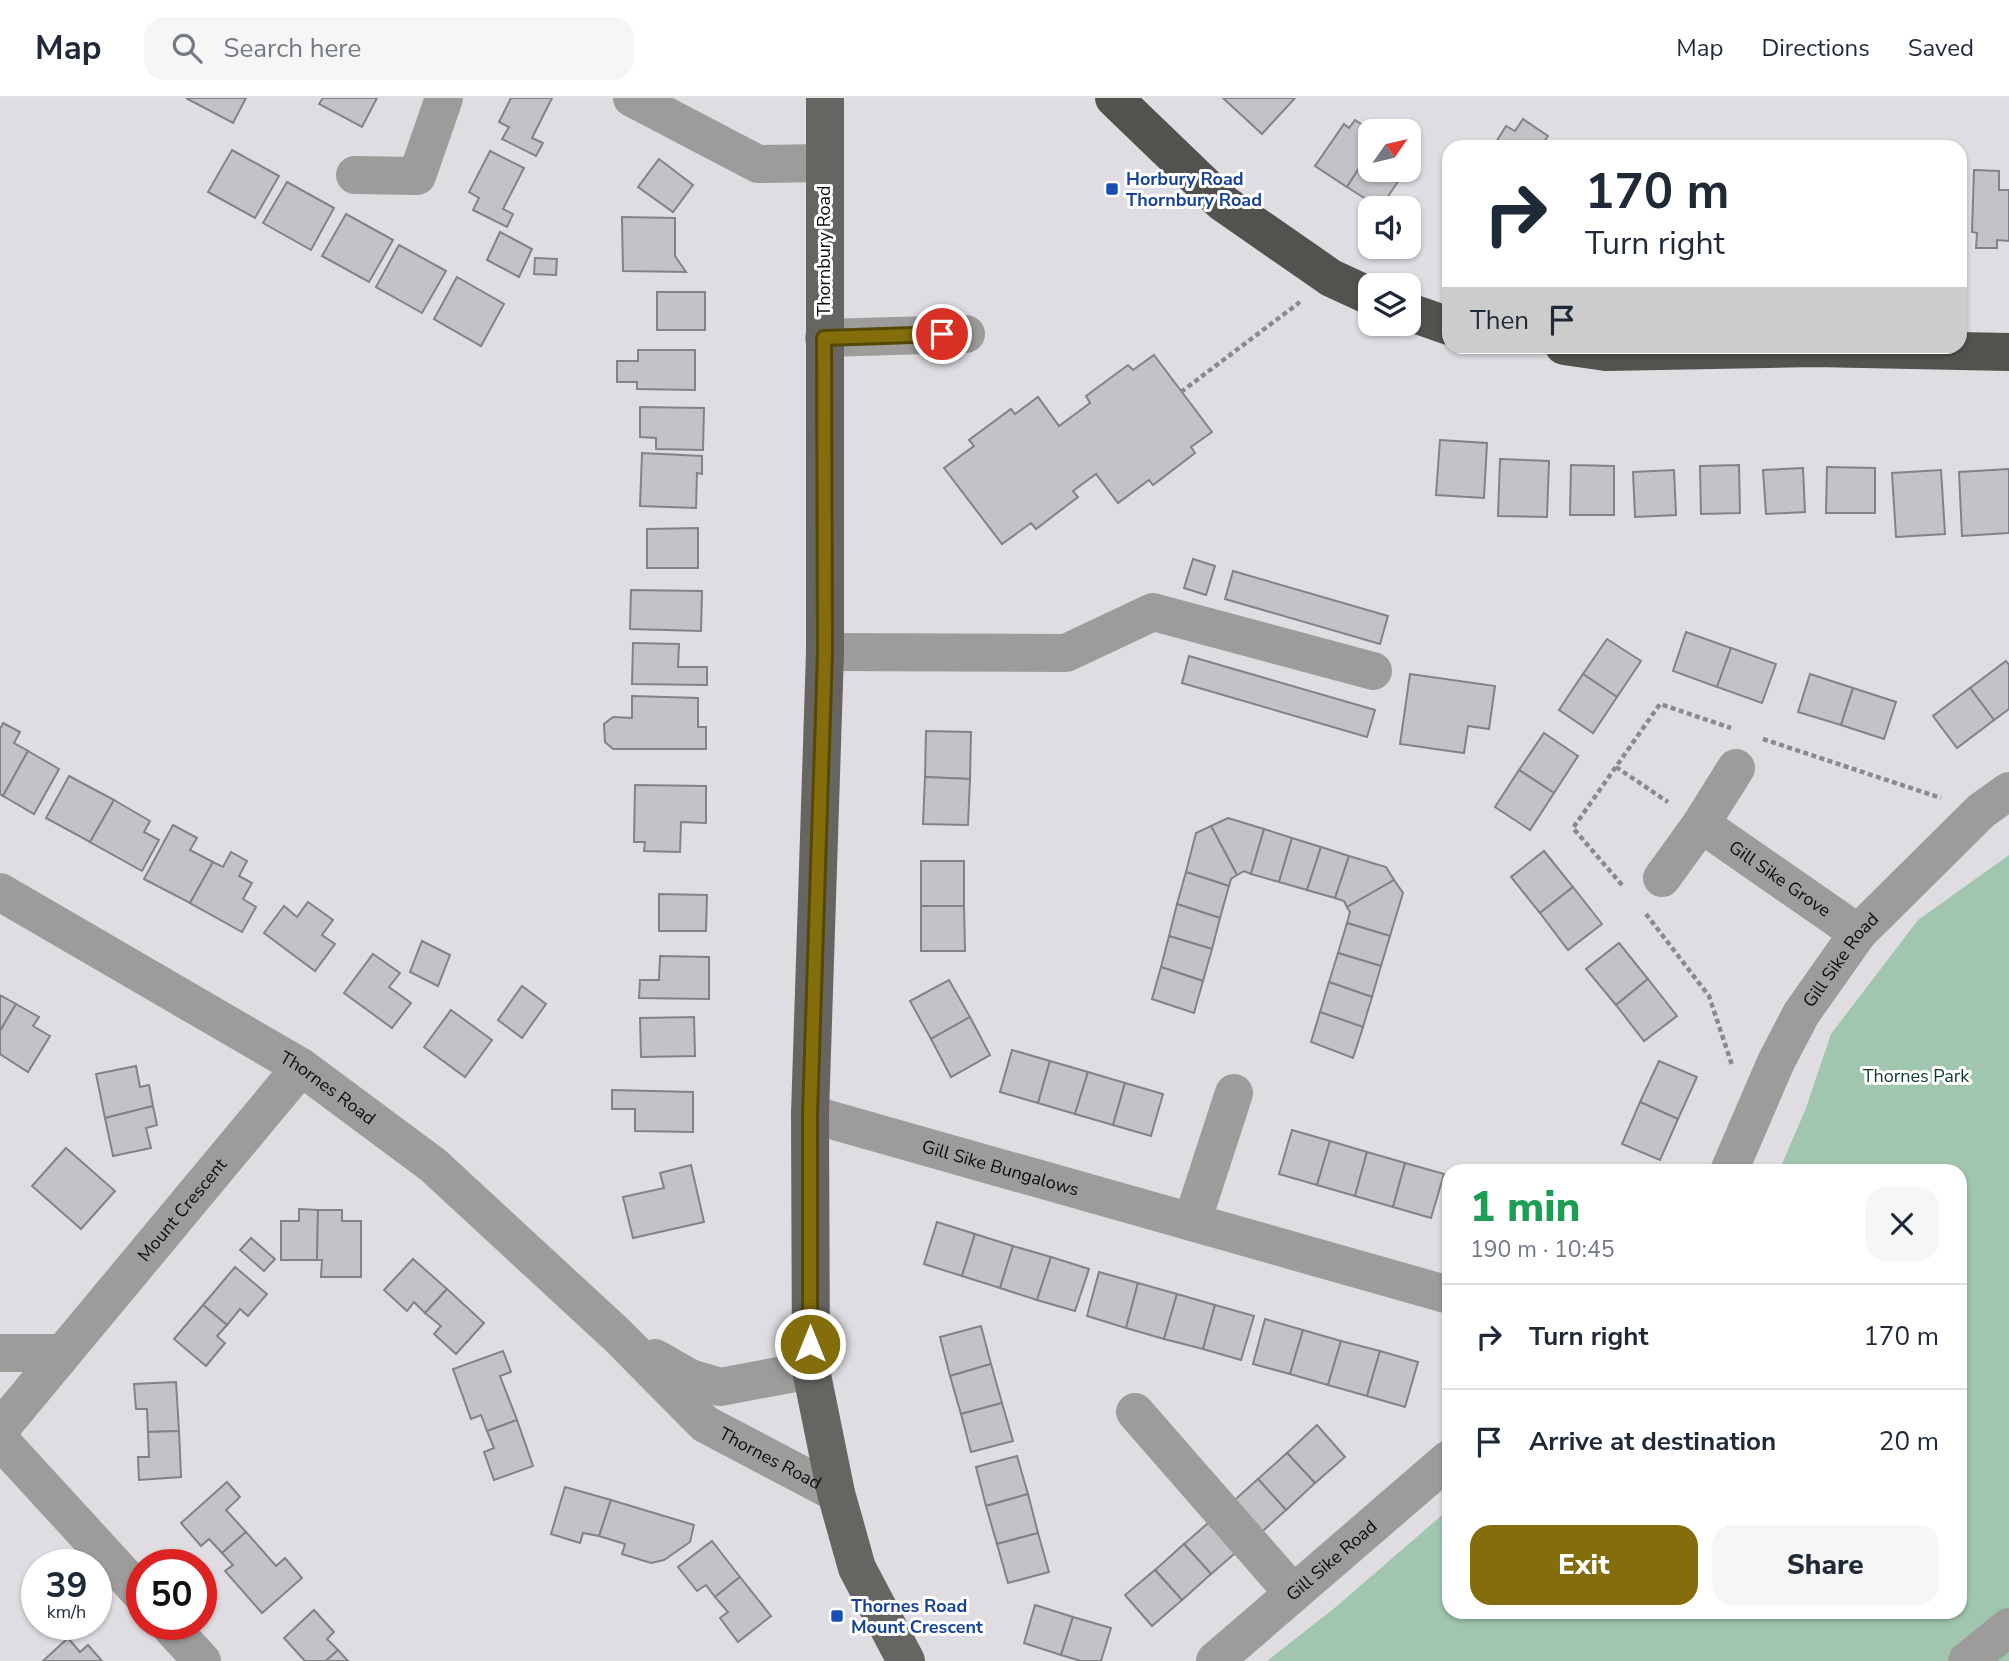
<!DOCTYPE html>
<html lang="en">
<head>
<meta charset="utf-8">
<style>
	:root { --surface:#fff; --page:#f6f6f7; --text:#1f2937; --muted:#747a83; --line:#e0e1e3; --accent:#836e0b }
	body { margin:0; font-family:"Nunito Sans",sans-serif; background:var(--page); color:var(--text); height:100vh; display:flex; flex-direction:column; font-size:26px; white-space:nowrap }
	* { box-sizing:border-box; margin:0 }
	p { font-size:23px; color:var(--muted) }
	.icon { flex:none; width:38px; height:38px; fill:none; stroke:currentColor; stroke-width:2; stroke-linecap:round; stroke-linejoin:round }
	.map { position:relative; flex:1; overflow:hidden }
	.side { position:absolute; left:1442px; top:1066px; width:525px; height:455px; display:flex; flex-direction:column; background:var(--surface); border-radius:21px; box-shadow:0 2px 5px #0004 }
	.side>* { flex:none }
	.top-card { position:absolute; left:1442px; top:42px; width:525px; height:214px; border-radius:21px; box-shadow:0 2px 5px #0004; background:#fff; color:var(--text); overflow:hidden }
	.needle { width:46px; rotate:56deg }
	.controls { position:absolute; left:1358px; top:21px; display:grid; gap:14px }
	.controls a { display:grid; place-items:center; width:63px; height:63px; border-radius:14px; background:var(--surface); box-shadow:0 2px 5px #0004; font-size:35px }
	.speed { position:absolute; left:21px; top:1451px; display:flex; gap:14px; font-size:35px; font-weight:700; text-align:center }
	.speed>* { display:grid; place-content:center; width:91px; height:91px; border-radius:50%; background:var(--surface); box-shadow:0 2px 5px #0004; line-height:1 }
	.speed small { font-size:18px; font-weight:400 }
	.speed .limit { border:10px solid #d22; background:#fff; color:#111 }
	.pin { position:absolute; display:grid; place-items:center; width:60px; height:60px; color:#fff; margin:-30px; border:4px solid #fff; border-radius:50%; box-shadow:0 2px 7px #0007 }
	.me { position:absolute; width:77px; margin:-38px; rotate:0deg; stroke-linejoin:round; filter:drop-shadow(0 0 5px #0008) }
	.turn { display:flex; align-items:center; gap:24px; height:147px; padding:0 28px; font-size:32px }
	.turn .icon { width:91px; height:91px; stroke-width:2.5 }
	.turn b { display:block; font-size:49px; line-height:60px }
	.then { display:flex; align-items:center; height:66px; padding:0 28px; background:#0003; gap:14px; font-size:26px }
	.round { display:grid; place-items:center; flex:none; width:74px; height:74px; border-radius:21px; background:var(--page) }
	.head { display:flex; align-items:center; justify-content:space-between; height:119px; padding:0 28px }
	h1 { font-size:42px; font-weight:800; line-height:52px; color:#1e9e55 }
	.cta { display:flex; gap:14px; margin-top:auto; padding:14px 28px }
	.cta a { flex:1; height:80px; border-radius:21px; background:var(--accent); color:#fff; font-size:28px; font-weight:800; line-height:80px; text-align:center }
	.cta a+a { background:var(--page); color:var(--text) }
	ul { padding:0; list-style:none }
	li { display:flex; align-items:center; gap:21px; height:105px; padding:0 28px; border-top:2px solid var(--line) }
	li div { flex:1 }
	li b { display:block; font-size:26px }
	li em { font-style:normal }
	header { display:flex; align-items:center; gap:42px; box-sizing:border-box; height:98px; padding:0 35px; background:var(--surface); border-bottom:2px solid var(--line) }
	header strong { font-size:33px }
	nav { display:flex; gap:38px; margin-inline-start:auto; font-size:24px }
	.search { width:490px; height:63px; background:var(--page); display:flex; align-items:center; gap:18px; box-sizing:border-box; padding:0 24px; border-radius:21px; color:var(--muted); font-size:26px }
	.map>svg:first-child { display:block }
</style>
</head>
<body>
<header>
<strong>Map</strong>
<div class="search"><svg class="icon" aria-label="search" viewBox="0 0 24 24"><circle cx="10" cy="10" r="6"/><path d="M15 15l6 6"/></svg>Search here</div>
<nav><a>Map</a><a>Directions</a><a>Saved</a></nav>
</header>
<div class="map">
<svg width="2009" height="1563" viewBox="0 0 2009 1563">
	<rect width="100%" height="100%" fill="#dfdde2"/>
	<polygon fill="#a0c6af" points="2009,757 2009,1563 1267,1563 1337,1508 1449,1411 1449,1514 1960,1514 1960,1073 1779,1073 1806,1010 1831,936 1918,822"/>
	<g fill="#c4c2c6" stroke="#848286" stroke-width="2">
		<polygon points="186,0 246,0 233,25"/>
		<polygon points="323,0 377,0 362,29 319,6"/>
		<polygon points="511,0 552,0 532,40 543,45 536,58 502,41 509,29 499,24"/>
		<polygon points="1223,0 1295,0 1262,36"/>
		<polygon points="1523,21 1548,38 1540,49 1493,49 1506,28 1515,33"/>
		<polygon points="1355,22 1372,33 1370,33 1370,53 1347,89 1315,68 1344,26 1349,30"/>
		<polygon points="232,52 279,78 255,120 208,94"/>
		<polygon points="490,53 524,70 503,111 513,116 507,129 473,112 479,100 469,94"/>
		<polygon points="1370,53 1370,72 1406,72 1380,110 1347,89"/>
		<polygon points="659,61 693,87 673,114 638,89"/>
		<polygon points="1974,72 1999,73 1999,92 2009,92 2009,143 1997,142 1997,150 1976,150 1977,135 1972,134"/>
		<polygon points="287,84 334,110 311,152 263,125"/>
		<polygon points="346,116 393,142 369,184 322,158"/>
		<polygon points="622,119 675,120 675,158 686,174 623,173"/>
		<polygon points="500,134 532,151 519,179 487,162"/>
		<polygon points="399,147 446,173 422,215 376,189"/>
		<polygon points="535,160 557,161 556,177 534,176"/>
		<polygon points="457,179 504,206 481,248 434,221"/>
		<rect x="657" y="194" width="48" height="38"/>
		<polygon points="638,252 695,252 695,292 637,291 637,284 617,284 617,263 638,263"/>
		<polygon points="1154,257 1212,334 1191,349 1195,355 1153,387 1149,382 1118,405 1096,376 1073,393 1078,399 1036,431 1031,425 1002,446 944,370 974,348 969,342 1011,311 1015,316 1038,299 1059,328 1090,305 1086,298 1128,267 1133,272"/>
		<polygon points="640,309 704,310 703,352 656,351 656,340 640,339"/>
		<polygon points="1440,342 1487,345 1484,400 1436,397"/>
		<polygon points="642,355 702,358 702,376 697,375 696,410 640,408"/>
		<polygon points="1500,361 1549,363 1547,419 1498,418"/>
		<polygon points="1571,367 1614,368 1614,417 1570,417"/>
		<polygon points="1739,367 1740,415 1701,416 1700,368"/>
		<polygon points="1827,369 1875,370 1875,415 1826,415"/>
		<polygon points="1803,370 1805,414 1766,416 1763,372"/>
		<polygon points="2009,371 2009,435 1962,438 1959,374"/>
		<polygon points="1674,372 1676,417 1635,419 1633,374"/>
		<polygon points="1941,372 1945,436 1896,439 1892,375"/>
		<polygon points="698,430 698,470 647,470 647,431"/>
		<polygon points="1193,461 1215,468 1206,497 1184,490"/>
		<polygon points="1233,473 1388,518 1380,546 1225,501"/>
		<polygon points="631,492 702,493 701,533 630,531"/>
		<polygon points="1686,534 1731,550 1717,589 1673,573"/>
		<polygon points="1607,541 1641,563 1617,599 1583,576"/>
		<polygon points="633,545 679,546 678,569 707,569 707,587 632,586"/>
		<polygon points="1731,550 1776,566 1762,605 1717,589"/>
		<polygon points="1189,558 1375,612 1367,639 1182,585"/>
		<polygon points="2006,563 2009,567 2009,611 1994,622 1970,590"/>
		<polygon points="1410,576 1495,588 1489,631 1468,628 1464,655 1400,646"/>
		<polygon points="1583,576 1617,599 1593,635 1559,612"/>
		<polygon points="1810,576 1853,590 1841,627 1798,614"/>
		<polygon points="1853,590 1896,604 1884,641 1841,627"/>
		<polygon points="1970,590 1994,622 1957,650 1933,618"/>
		<polygon points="632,598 698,600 698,629 706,629 706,651 613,651 605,644 604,626 613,619 632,620"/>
		<polygon points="3,625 20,634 14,645 28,653 3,698 0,696 0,631"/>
		<polygon points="926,633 971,634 970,681 925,679"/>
		<polygon points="1544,635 1578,658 1554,695 1519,672"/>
		<polygon points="28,653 59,671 34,716 3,698"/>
		<polygon points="1519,672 1554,695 1530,732 1495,709"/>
		<polygon points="69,678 114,702 90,744 46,720"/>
		<polygon points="925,679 970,681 968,727 923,726"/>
		<polygon points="635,687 706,688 706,725 681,724 680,754 644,753 645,744 634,744"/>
		<polygon points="114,702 150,723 144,734 159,742 142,773 90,744"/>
		<polygon points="1228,720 1264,731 1251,776 1244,773 1237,777 1211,728"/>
		<polygon points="173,727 197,740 190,752 213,764 190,805 144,781"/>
		<polygon points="1211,728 1237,777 1231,781 1229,788 1186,774 1196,735"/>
		<polygon points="1264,731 1292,740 1279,784 1251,776"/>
		<polygon points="1292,740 1321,749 1307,792 1279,784"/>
		<polygon points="1321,749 1349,758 1335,800 1307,792"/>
		<polygon points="1544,753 1573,789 1540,815 1511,779"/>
		<polygon points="231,754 247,763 239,778 252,785 243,801 256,809 242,834 190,805 213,764 223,769"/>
		<polygon points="1349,758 1386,769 1394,782 1347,809 1344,803 1335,800"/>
		<rect x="921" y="763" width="43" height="45"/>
		<polygon points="1186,774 1229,788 1220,820 1177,806"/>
		<polygon points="1394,782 1403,795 1390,838 1347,825 1350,814 1347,809"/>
		<polygon points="1573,789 1602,826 1568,852 1540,815"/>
		<polygon points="659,796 707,797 706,833 659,833"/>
		<polygon points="308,804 333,822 322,837 335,846 315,873 264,835 284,808 297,819"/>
		<polygon points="1177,806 1220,820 1212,851 1169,838"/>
		<polygon points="921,808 964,808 965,853 921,853"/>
		<polygon points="1347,825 1390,838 1381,868 1338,855"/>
		<polygon points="1169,838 1212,851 1203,883 1161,869"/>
		<polygon points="422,843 450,857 438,888 410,874"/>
		<polygon points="1619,845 1648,881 1616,907 1586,871"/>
		<polygon points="1338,855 1381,868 1372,899 1329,884"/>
		<polygon points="373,856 400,875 389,889 411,905 392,930 344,895"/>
		<polygon points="660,858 709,859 709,901 639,900 640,882 659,882"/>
		<polygon points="1161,869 1203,883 1194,915 1152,901"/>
		<polygon points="1648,881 1677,918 1644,943 1616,907"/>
		<polygon points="949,882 970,919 931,941 910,903"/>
		<polygon points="1329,884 1372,899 1363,929 1320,914"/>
		<polygon points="522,888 546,906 522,940 498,922"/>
		<polygon points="0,897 16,906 0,933"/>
		<polygon points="16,906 39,919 33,928 50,938 28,974 0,956 0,933"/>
		<polygon points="451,912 492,942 465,979 424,949"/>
		<polygon points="1320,914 1363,929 1353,960 1311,944"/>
		<polygon points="694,919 695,958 641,959 640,920"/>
		<polygon points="970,919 990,957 951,979 931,941"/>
		<polygon points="1012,952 1050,963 1038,1005 1000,994"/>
		<polygon points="1050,963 1088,974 1075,1016 1038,1005"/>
		<polygon points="1659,963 1697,979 1678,1021 1640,1004"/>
		<polygon points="136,968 140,989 149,987 153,1008 105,1020 96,976"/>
		<polygon points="1088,974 1125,985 1113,1027 1075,1016"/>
		<polygon points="1125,985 1163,996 1151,1038 1113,1027"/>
		<polygon points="612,992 693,994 693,1034 635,1033 635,1011 612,1011"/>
		<polygon points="1640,1004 1678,1021 1660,1062 1622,1046"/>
		<polygon points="153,1008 157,1027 146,1030 151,1050 113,1058 105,1020"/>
		<polygon points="1292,1032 1330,1043 1317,1087 1279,1076"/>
		<polygon points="1330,1043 1367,1054 1355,1098 1317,1087"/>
		<polygon points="66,1050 115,1093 81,1131 32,1088"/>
		<polygon points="1367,1054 1405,1065 1393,1109 1355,1098"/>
		<polygon points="1405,1065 1444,1076 1431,1120 1393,1109"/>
		<polygon points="691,1067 704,1124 633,1140 623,1099 664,1090 660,1075"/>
		<polygon points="299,1111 318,1112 317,1162 281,1162 281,1123 299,1123"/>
		<polygon points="318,1112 342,1112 342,1123 361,1123 361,1179 321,1179 322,1162 317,1162"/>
		<polygon points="937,1124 975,1136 962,1178 924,1166"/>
		<polygon points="975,1136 1013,1148 1000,1190 962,1178"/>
		<polygon points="251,1140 275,1161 264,1173 240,1152"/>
		<polygon points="1013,1148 1051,1159 1037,1202 1000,1190"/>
		<polygon points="1051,1159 1089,1171 1075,1213 1037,1202"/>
		<polygon points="413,1161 447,1191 425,1215 414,1204 407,1213 384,1192"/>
		<polygon points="235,1169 267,1196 248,1218 240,1211 227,1227 203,1207"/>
		<polygon points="1099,1174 1138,1185 1126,1230 1087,1218"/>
		<polygon points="1138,1185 1177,1196 1164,1241 1126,1230"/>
		<polygon points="447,1191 484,1225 456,1256 434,1236 441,1228 425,1215"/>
		<polygon points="1177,1196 1215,1207 1203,1251 1164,1241"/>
		<polygon points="203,1207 227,1227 217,1238 225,1245 206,1268 174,1241"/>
		<polygon points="1215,1207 1254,1218 1241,1262 1203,1251"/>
		<polygon points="1265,1221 1303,1232 1290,1276 1253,1266"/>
		<polygon points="981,1228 991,1266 950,1278 940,1239"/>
		<polygon points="1303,1232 1341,1243 1328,1287 1290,1276"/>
		<polygon points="1341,1243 1380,1253 1367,1298 1328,1287"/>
		<polygon points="503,1253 511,1274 500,1278 517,1322 487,1333 481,1317 471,1321 453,1271"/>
		<polygon points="1380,1253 1418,1264 1405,1309 1367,1298"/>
		<polygon points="991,1266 1002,1305 961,1316 950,1278"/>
		<polygon points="176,1284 179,1333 148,1334 147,1311 136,1311 134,1286"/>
		<polygon points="1002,1305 1013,1343 971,1354 961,1316"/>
		<polygon points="517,1322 533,1368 494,1382 484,1354 494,1350 487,1333"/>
		<polygon points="1317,1327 1345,1359 1315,1385 1287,1355"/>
		<polygon points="179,1333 181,1379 139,1382 138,1359 149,1359 148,1334"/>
		<polygon points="1287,1355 1315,1385 1286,1412 1258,1381"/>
		<polygon points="1017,1358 1028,1396 986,1408 976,1369"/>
		<polygon points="1258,1381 1286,1412 1256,1439 1228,1408"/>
		<polygon points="227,1384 240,1399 226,1412 246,1434 222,1455 209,1441 201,1448 181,1425"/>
		<polygon points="565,1389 611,1402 599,1438 583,1435 580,1445 551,1436"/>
		<polygon points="1028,1396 1038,1435 997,1446 986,1408"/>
		<polygon points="611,1402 694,1427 690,1444 664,1462 651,1465 622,1456 625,1446 599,1438"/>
		<polygon points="1214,1420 1240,1451 1211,1476 1184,1446"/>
		<polygon points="246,1434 276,1468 285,1460 302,1480 262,1515 225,1473 233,1467 222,1455"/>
		<polygon points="1038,1435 1049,1474 1008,1485 997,1446"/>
		<polygon points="712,1443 740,1479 715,1499 706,1487 697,1493 678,1469"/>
		<polygon points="1184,1446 1211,1476 1182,1502 1155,1472"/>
		<polygon points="1155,1472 1182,1502 1152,1528 1125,1497"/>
		<polygon points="740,1479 771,1518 738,1544 720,1520 728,1514 715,1499"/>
		<polygon points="1035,1507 1073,1519 1061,1557 1024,1545"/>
		<polygon points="314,1512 334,1534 327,1541 338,1552 326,1563 305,1563 284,1540"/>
		<polygon points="1073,1519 1111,1530 1101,1563 1081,1563 1061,1557"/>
		<polygon points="68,1540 80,1554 88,1547 102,1563 43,1563"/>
		<polygon points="338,1552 348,1563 326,1563"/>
	</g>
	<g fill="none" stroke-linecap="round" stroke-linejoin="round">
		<g stroke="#8b898d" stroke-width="4.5" stroke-dasharray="5 3.5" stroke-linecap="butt">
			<polyline points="1181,294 1300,204"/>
			<polyline points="1763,641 1941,700"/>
			<polyline points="1616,669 1668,704"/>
			<polyline points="1622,787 1573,730 1660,606 1731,630"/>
			<polyline points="1646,816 1709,898 1732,967"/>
		</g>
		<g stroke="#9d9c9a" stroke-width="38">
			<polyline points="632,0 758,66 824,65"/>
			<polyline points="355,77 417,78 444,0"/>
			<polyline points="824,240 966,236"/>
			<polyline points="825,554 1066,555 1153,514 1373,573"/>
			<path id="s1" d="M1701,726L1858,835"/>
			<polyline points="1662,780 1701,726 1736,670"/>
			<path id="s2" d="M0,794L301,969L433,1067L617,1237L705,1326L836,1395"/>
			<path id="s3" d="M810,1016L1449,1197"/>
			<path id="s4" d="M1729,1073L1776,964L1801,916L1858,835L1981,713L2009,693"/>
			<polyline points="1192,1124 1234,995"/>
			<polyline points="0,1255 63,1255"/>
			<polyline points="655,1260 690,1280 720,1289 811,1272"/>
			<polyline points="1135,1314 1293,1495"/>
			<path id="s5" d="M0,1331L301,969"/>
			<polyline points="0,1342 142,1497"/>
			<polyline points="168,1526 202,1563"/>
			<path id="s6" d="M1215,1563L1449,1361"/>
			<polyline points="1967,1563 2009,1529"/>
		</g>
		<polyline stroke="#676562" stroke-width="38" points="825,0 825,554 810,1016 811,1272 836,1395 857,1470 906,1563"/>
		<g stroke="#54524e" stroke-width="38">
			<polyline points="1114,0 1223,105 1331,180 1370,198"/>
			<polyline points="1409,214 1449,228"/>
			<polyline points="1564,248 1606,254 1814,250 2009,254"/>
		</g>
	</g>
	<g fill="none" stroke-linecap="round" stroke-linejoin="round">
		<g stroke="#554807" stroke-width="18">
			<polyline id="route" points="810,1246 810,1016 825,554 824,240 942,236"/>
		</g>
		<use href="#route" stroke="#836e0b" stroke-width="12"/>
	</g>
	<g fill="#1a4fb4" stroke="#fff" stroke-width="2.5">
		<rect x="1105" y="84" width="14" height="14" rx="3.5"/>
		<rect x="830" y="1511" width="14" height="14" rx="3.5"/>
	</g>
	<g text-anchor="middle" stroke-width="6" stroke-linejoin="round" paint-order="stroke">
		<g font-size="18" font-weight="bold" fill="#164399" stroke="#fff" text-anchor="start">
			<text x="1126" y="87">Horbury Road<tspan x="1126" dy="21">Thornbury Road</tspan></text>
			<text x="851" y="1514">Thornes Road<tspan x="851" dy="21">Mount Crescent</tspan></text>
		</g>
		<g font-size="18" fill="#0c0b0d" stroke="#fff">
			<text transform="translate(824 153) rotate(-90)" y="6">Thornbury Road</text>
			<text dy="6" stroke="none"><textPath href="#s1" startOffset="96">Gill Sike Grove</textPath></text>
			<text dy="6" stroke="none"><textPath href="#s4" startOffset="240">Gill Sike Road</textPath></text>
			<text dy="6" stroke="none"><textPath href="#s2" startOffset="382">Thornes Road</textPath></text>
			<text dy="6" stroke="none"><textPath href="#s3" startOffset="198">Gill Sike Bungalows</textPath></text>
			<text dy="6" stroke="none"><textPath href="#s5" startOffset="285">Mount Crescent</textPath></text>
			<text dy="6" stroke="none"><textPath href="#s2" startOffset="962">Thornes Road</textPath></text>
			<text dy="6" stroke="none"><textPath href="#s6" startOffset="154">Gill Sike Road</textPath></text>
		</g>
		<g font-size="18" fill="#073d25" stroke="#fff">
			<text x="1916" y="984">Thornes Park</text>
		</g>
	</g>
</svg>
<div class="controls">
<a><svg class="needle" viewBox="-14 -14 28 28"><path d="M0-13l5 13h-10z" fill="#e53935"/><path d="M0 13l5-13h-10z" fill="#747a83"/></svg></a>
<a><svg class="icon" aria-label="sound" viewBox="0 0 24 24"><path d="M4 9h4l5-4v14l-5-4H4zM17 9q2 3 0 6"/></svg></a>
<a><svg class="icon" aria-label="layers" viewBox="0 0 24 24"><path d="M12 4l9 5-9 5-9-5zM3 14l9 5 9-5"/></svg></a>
</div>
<div class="speed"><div>39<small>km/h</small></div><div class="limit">50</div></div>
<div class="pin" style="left:942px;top:236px;background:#d93025"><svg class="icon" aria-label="arrive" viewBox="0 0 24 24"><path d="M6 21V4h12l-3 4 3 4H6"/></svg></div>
<svg class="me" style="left:810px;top:1246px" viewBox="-20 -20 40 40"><circle r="17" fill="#836e0b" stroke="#fff" stroke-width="3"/><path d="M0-11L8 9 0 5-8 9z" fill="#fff"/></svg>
<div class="top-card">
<div class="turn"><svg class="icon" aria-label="right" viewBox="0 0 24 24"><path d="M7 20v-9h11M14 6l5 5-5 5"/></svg><div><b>170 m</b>Turn right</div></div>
<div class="then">Then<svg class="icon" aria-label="arrive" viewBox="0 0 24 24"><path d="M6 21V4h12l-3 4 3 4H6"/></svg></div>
</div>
<section class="side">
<div class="head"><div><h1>1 min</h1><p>190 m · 10:45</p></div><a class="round"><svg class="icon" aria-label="close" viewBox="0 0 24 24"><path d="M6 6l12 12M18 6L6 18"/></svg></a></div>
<ul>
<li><svg class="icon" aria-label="right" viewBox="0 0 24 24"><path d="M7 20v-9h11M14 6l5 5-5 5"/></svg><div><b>Turn right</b></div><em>170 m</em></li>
<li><svg class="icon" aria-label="arrive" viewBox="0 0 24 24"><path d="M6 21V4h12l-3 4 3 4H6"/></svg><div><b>Arrive at destination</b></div><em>20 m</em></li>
</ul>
<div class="cta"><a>Exit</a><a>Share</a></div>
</section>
</div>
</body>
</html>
